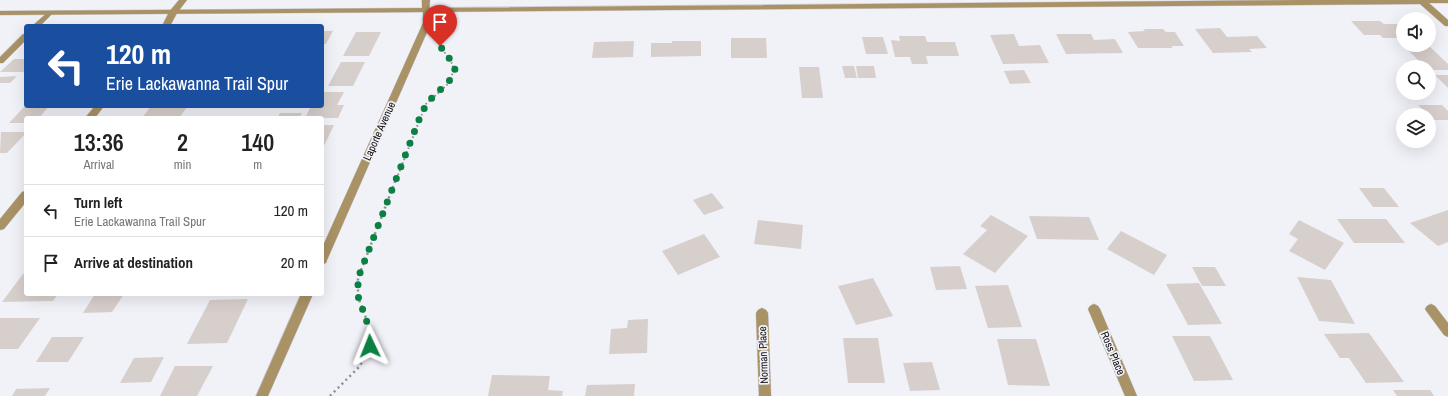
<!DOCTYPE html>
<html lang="en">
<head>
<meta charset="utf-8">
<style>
	:root { --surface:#fff; --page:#f2f2f2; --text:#222; --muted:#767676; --line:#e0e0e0 }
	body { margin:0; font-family:"Archivo Narrow",sans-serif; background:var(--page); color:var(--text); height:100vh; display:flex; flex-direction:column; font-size:15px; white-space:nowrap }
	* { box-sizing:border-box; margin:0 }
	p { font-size:13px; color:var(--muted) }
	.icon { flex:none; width:22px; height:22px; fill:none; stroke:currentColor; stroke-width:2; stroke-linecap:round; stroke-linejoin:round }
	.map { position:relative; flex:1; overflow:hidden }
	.side { position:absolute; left:24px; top:116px; width:300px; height:180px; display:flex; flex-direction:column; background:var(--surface); border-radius:4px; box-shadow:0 4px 16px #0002 }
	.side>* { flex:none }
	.top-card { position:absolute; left:24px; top:24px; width:300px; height:84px; border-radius:4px; box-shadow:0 4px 16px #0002; background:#1a4fa0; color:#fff; overflow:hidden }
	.tools { position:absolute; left:1396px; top:12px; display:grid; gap:8px }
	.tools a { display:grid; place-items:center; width:40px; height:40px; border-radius:50%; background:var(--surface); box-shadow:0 4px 16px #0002; font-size:20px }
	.pin { position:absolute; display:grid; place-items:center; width:34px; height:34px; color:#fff; margin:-41px -17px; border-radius:50% 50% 50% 0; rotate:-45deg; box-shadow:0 0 4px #0007 }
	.pin .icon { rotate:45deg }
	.me { position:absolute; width:44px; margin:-22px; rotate:358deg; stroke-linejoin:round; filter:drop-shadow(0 0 3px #0008) }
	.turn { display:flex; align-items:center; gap:14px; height:84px; padding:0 16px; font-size:18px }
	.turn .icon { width:52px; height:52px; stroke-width:2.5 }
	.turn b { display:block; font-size:28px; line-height:34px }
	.eta { display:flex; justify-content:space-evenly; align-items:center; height:68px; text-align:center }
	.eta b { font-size:24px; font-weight:600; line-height:28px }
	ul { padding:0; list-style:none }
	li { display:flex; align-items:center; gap:12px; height:52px; padding:0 16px; border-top:1px solid var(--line) }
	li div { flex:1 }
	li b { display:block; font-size:15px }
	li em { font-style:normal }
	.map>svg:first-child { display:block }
</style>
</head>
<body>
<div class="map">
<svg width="1448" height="396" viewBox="0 0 1448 396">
	<rect width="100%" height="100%" fill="#f1f1f8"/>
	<g fill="#d7cfcc">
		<polygon points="1351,21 1380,21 1384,24 1403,24 1403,38 1383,38 1380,35 1364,35"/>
		<polygon points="1220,28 1227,37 1257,36 1267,48 1249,49 1252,52 1213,53 1195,29"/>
		<polygon points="1143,29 1163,29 1166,32 1175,32 1184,46 1171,46 1173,48 1138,48 1128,32 1145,31"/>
		<polygon points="322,31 333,31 326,44 322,44"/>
		<polygon points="356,32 381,32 369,56 343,56"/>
		<polygon points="1014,34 1019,46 1040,45 1049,63 1003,64 990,35"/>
		<polygon points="1056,34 1091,34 1094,40 1115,39 1123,53 1066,54"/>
		<polygon points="899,36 925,36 927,42 955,42 959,56 926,56 928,64 912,64 910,57 895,57 891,40 900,41"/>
		<polygon points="862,37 883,37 888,54 866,54"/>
		<polygon points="731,38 766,38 767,58 731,58"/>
		<polygon points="634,41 633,57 592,58 594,42"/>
		<polygon points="672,41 701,41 701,56 651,57 651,43 672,43"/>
		<polygon points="1404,46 1429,46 1448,64 1448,70 1429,70 1429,67 1425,67"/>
		<polygon points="14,59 26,59 26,70 23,72 0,72"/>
		<polygon points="341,62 365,62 353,86 328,86"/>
		<polygon points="842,66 854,66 857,78 845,78"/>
		<polygon points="856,66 874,66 876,78 858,78"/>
		<polygon points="799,67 819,67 823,98 802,98"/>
		<polygon points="1024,70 1031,83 1010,84 1004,71"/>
		<polygon points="1435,75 1448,75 1448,88"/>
		<polygon points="17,76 10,83 0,83 0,77"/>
		<polygon points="322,92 344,92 337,105 344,105 338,118 305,118 311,106 322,106"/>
		<polygon points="26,105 49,106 39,118 26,118 26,123 9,123"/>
		<polygon points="1418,105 1442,105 1448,111 1448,120 1433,120"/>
		<polygon points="151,106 188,106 179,118 142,118"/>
		<polygon points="280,113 302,113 299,118 277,118"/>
		<polygon points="322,125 334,125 322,150"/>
		<polygon points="1,132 26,132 26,133 7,153 0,153"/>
		<polygon points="1359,188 1384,188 1399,207 1373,207"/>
		<polygon points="712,193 724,208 704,215 693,200"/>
		<polygon points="1448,210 1448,242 1438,246 1410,223"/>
		<polygon points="991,215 1028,236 995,273 963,254 987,230 980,226"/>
		<polygon points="1029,216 1089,217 1099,240 1037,239"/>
		<polygon points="1337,219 1386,219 1405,243 1354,243"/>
		<polygon points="758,220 803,225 801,249 754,244"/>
		<polygon points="1299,220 1344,243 1325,270 1289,251 1298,239 1289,234"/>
		<polygon points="1121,231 1167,255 1154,275 1107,249"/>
		<polygon points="704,234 720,257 678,275 662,251"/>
		<polygon points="960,266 967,289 936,290 930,267"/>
		<polygon points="1192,267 1215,267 1226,286 1202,286"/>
		<polygon points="23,274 26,274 26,294 58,294 53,301 2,302"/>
		<polygon points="1297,277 1331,280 1355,324 1319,321"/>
		<polygon points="873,278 893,316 856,325 838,286"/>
		<polygon points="1199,283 1222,324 1188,325 1166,284"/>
		<polygon points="1008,285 1022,327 988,328 975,286"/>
		<polygon points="95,294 124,294 112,312 83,313"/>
		<polygon points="248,299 227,343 187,344 210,300"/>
		<polygon points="0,318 40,318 18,349 0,349"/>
		<polygon points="648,319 647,353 609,354 611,329 627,328 628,320"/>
		<polygon points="1369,333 1404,382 1366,383 1349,358 1340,358 1324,334"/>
		<polygon points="1172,336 1210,336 1233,380 1194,381"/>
		<polygon points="52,337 84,337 68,362 36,362"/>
		<polygon points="843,338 878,338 885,383 848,383"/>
		<polygon points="997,339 1036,339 1050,386 1008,385"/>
		<polygon points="164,357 151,382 120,383 134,358"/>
		<polygon points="932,362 940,390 910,391 903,363"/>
		<polygon points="175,366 213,366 197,396 160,396"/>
		<polygon points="492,375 550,376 548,390 563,391 562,396 488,396"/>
		<polygon points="635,384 634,396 585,396 587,385"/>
		<polygon points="50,388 45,396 12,396 16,389"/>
		<polygon points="1393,390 1430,390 1434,396 1397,396"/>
	</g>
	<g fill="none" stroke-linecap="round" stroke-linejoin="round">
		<g stroke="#cdcdd4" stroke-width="1">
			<g id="service">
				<polygon points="50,11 53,13 40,26 32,26 48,12"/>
				<polygon points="23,34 26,34 26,40 3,63 0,63 0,57"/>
			</g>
		</g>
		<g stroke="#cdcdd4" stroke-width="1">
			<g id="minor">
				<polygon points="179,0 187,0 177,13 170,26 162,26 169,12"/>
				<polygon points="1301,0 1448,0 1448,3 1429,3 1448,20 1448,26 1445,26 1420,4 430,12 431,23 327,260 326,263 322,264 322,248 423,23 423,8"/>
				<polygon points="95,106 104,106 95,118 85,118"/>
				<polygon points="26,191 26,202 4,229 0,230 0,219 22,192"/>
				<polygon points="301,294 313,294 268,396 256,396"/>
				<polygon points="1094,304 1098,306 1100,309 1137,396 1125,396 1088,309 1090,306"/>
				<polygon points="1431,304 1435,306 1448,323 1448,337 1444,335 1427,312 1425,309 1427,306"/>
				<polygon points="762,308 766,310 768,313 771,396 759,396 756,313 758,310"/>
			</g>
		</g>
		<g stroke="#cdcdd4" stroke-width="1">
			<polygon id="tertiary" points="422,0 430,0 429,12 0,15 0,11 422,8"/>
		</g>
		<polyline stroke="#8e8e93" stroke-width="2" stroke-dasharray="1.5 2.5" stroke-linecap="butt" points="398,175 426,104 448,84 452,77 453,65 441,47 439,36"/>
		<polyline stroke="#8e8e93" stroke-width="2.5" stroke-dasharray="2 3.5" stroke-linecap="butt" points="330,396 360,366 369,347 370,337 369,326 358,297 358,278 398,174"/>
		<use href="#service" fill="#a99265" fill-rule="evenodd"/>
		<use href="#minor" fill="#a99265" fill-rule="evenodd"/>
		<use href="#tertiary" fill="#a99265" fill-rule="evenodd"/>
	</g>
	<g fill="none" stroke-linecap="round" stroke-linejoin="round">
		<polyline stroke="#0b8043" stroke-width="7" stroke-dasharray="0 12.6" points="370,346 369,328 358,296 358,278 422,112 428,102 451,79 455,69 452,62 440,46"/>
	</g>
	<g text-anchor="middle" stroke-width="3.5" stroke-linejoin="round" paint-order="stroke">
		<g font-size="11" fill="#131215" stroke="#f1f1f8">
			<text transform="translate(379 131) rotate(-66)" y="4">Laporte Avenue</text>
			<text transform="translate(1113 353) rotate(67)" y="4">Ross Place</text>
			<text transform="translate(763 355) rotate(-92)" y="4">Norman Place</text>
		</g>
	</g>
</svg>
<div class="tools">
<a><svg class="icon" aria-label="sound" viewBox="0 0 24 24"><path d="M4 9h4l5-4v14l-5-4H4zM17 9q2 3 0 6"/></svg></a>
<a><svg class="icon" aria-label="search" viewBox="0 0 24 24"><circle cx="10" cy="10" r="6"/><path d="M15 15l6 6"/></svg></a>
<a><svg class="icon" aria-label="layers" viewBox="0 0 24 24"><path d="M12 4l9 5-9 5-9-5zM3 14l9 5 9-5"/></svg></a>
</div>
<div class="pin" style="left:440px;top:46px;background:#d93025"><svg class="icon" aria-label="arrive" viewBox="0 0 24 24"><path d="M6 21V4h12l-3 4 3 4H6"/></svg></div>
<svg class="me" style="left:370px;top:346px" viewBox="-20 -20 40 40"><path d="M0-17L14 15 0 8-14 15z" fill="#0b8043" stroke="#fff" stroke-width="4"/></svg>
<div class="top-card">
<div class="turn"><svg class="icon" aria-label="left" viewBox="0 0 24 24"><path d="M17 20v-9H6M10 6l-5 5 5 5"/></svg><div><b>120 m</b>Erie Lackawanna Trail Spur</div></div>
</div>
<section class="side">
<div class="eta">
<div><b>13:36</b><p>Arrival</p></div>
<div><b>2</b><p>min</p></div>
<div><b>140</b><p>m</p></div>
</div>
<ul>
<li><svg class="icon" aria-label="left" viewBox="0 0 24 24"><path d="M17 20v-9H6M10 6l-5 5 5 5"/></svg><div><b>Turn left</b><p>Erie Lackawanna Trail Spur</p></div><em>120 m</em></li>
<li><svg class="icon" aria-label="arrive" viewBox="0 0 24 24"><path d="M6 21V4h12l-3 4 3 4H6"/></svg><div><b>Arrive at destination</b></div><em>20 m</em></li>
</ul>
</section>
</div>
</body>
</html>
